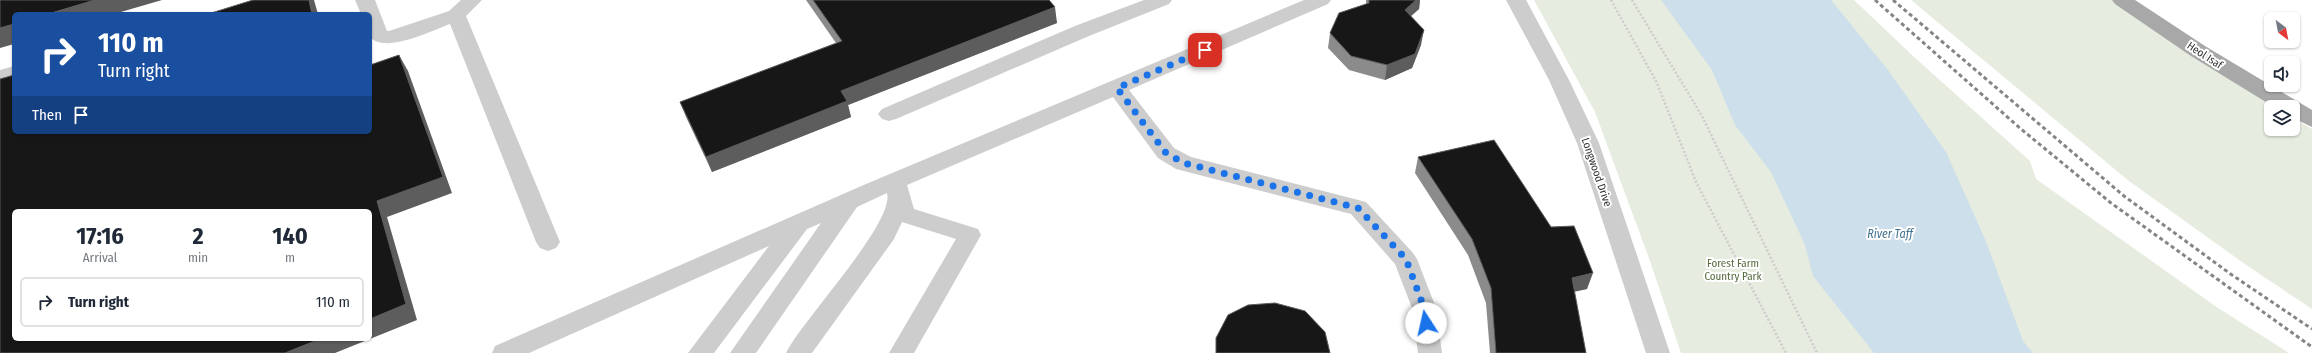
<!DOCTYPE html>
<html lang="en">
<head>
<meta charset="utf-8">
<style>
	:root { --surface:#fff; --page:#f2f2f3; --text:#1f2937; --muted:#747a83; --line:#e0e1e3 }
	body { margin:0; font-family:"Fira Sans Condensed",sans-serif; background:var(--page); color:var(--text); height:100vh; display:flex; flex-direction:column; font-size:15px; white-space:nowrap }
	* { box-sizing:border-box; margin:0 }
	p { font-size:13px; color:var(--muted) }
	.icon { flex:none; width:22px; height:22px; fill:none; stroke:currentColor; stroke-width:2; stroke-linecap:round; stroke-linejoin:round }
	.map { position:relative; flex:1; overflow:hidden }
	.panel { position:absolute; left:12px; top:209px; width:360px; height:132px; display:flex; flex-direction:column; background:var(--surface); border-radius:6px; box-shadow:0 1px 3px #0004 }
	.panel>* { flex:none }
	.hud { position:absolute; left:12px; top:12px; width:360px; height:122px; border-radius:6px; box-shadow:0 1px 3px #0004; background:#1a4fa0; color:#fff; overflow:hidden }
	.needle { width:26px; rotate:148deg }
	.buttons { position:absolute; left:2264px; top:12px; display:grid; gap:8px }
	.buttons a { display:grid; place-items:center; width:36px; height:36px; border-radius:6px; background:var(--surface); box-shadow:0 1px 3px #0004; font-size:20px }
	.pin { position:absolute; display:grid; place-items:center; width:34px; height:34px; color:#fff; margin:-17px; border-radius:8px; box-shadow:0 2px 6px #0006 }
	.me { position:absolute; width:44px; margin:-22px; rotate:350deg; stroke-linejoin:round; filter:drop-shadow(0 0 3px #0008) }
	.turn { display:flex; align-items:center; gap:14px; height:84px; padding:0 20px; font-size:18px }
	.turn .icon { width:52px; height:52px; stroke-width:2.5 }
	.turn b { display:block; font-size:28px; line-height:34px }
	.then { display:flex; align-items:center; height:38px; padding:0 20px; background:#0003; gap:8px; font-size:15px }
	.eta { display:flex; justify-content:space-evenly; align-items:center; height:68px; text-align:center }
	.eta b { font-size:24px; font-weight:700; line-height:28px }
	ul { padding:0; list-style:none }
	li { display:flex; align-items:center; gap:12px; height:50px; margin:0 8px 6px; padding:0 12px; border:2px solid var(--line); border-radius:6px }
	li div { flex:1 }
	li b { display:block; font-size:15px }
	li em { font-style:normal }
	.map>svg:first-child { display:block }
</style>
</head>
<body>
<div class="map">
<svg width="2312" height="353" viewBox="0 0 2312 353">
	<rect width="100%" height="100%" fill="#fff"/>
	<g fill="#e6ecdf">
		<polygon points="1534,0 1667,0 1707,48 1735,125 1753,134 1882,353 1681,353 1650,261 1595,112"/>
		<polygon points="1814,0 1854,0 1913,56 2030,161 2036,179 2218,308 2289,353 2005,353"/>
		<polygon points="1911,0 2112,0 2143,23 2275,107 2271,107 2271,129 2293,129 2293,118 2312,129 2312,309 2249,267 2129,181"/>
	</g>
	<polygon fill="#ccdfeb" points="1661,0 1831,0 1888,70 1946,152 1985,239 2023,341 2033,353 1874,353 1813,276 1805,245 1771,172 1735,125 1712,70"/>
	<g fill="none" stroke-linecap="round" stroke-linejoin="round">
		<g stroke="#cdcdcd" stroke-width="2.5" stroke-dasharray="2 2" stroke-linecap="butt">
			<polyline points="1611,0 1657,83 1696,182 1786,353"/>
			<polyline points="1632,0 1702,116 1817,353"/>
		</g>
		<g fill="#cdcdcd" fill-rule="evenodd">
			<path d="M355,0H375L387,31H389L449,11L461,0H482L466,16L560,242L556,248L548,251L540,248L536,242L450,24C431,31 385,54 370,37V14H361Z"/>
			<polygon points="1144,0 1172,0 1169,4 1089,36 896,119 889,121 882,119 878,114 882,109 1075,26"/>
			<path d="M1304,0H1331L1328,4L1129,90L1174,148L1191,157L1366,202L1413,253L1417,259L1436,308L1442,353H1418L1412,308L1395,264L1351,214L1176,169L1158,158L1113,97L907,185L914,209L978,229L981,235L914,353H889L956,239L902,222L894,239L812,353H786C802,320 895,223 887,193L857,207L756,353H730L821,223L807,229L714,353H688L769,246L529,353H492L495,346L866,184Z"/>
			<polygon points="1506,0 1526,0 1569,80 1599,143 1670,353 1646,353 1577,143 1549,80"/>
			<polygon points="14,66 14,80 0,84 0,70"/>
		</g>
		<polygon fill="#a8a8a8" fill-rule="evenodd" points="2112,0 2135,0 2205,46 2312,110 2312,127 2293,118 2293,107 2274,107 2191,56 2115,4"/>
		<g stroke="#858585" stroke-width="3" stroke-dasharray="4 3" stroke-linecap="butt">
			<polyline points="1875,0 2021,129 2111,203 2312,347"/>
			<polyline points="1893,0 2124,196 2232,275 2312,329"/>
		</g>
	</g>
	<g fill="#8b8b8b">
		<polygon points="806,0 1049,0 1057,23 848,105 851,117 712,172 686,117 680,102 836,43"/>
		<polygon points="1366,0 1420,0 1419,9 1411,16 1421,45 1412,68 1385,80 1349,70 1328,48 1330,33 1366,4"/>
		<polygon points="1418,157 1587,289 1574,292 1586,353 1490,353 1486,303 1468,255 1415,173"/>
	</g>
	<g fill="#5d5d5d">
		<polygon points="95,0 162,0 114,14 48,14"/>
		<polygon points="309,0 314,0 318,14 312,14"/>
		<polygon points="1416,0 1420,0 1419,9 1402,24 1405,10"/>
		<polygon points="1055,7 1057,23 848,105 851,117 712,172 706,157 841,91"/>
		<polygon points="14,24 14,44 0,48 0,28"/>
		<polygon points="1424,30 1421,45 1412,68 1385,80 1387,65"/>
		<polygon points="399,55 408,71 452,193 387,217 417,320 335,353 285,353 320,339 370,339 370,319 377,201"/>
		<polygon points="1593,273 1587,289 1566,293 1572,278"/>
	</g>
	<g fill="#171717" stroke="#5d5d5d">
		<polygon points="0,0 95,0 48,14 14,14 14,24 0,28"/>
		<polygon points="253,0 309,0 312,14 208,14"/>
		<polygon points="813,0 1049,0 1055,7 841,91 847,101 706,157 680,102 842,41"/>
		<polygon points="1369,0 1416,0 1405,10 1424,30 1415,54 1387,65 1351,56 1330,33 1339,13 1369,3"/>
		<polygon points="399,55 443,177 377,201 406,304 370,319 370,211 14,211 14,339 320,339 285,353 0,353 0,79 14,75 14,132 370,132 370,65"/>
		<polygon points="1494,140 1551,227 1574,226 1593,273 1572,278 1586,353 1496,353 1491,288 1472,239 1418,157"/>
		<polygon points="1275,303 1305,311 1325,332 1330,353 1216,353 1216,338 1228,315 1248,305"/>
	</g>
	<g fill="none" stroke-linecap="round" stroke-linejoin="round">
		<polyline stroke="#1a73e8" stroke-width="7" stroke-dasharray="0 12.6" points="1205,50 1117,88 1166,153 1184,163 1358,208 1406,259 1424,308 1426,323"/>
	</g>
	<g text-anchor="middle" stroke-width="4" stroke-linejoin="round" paint-order="stroke">
		<g font-size="11" fill="#303030" stroke="#fff">
			<text transform="translate(2205 55) rotate(33)" y="4">Heol Isaf</text>
			<text transform="translate(1597 172) rotate(71)" y="4">Longwood Drive</text>
		</g>
		<g font-size="11" fill="#546a3f" stroke="#fff">
			<text x="1733" y="267">Forest Farm<tspan x="1733" dy="13">Country Park</tspan></text>
		</g>
		<g font-size="12" font-style="italic" fill="#41728f" stroke="#fff">
			<text x="1890" y="238">River Taff</text>
		</g>
	</g>
</svg>
<div class="buttons">
<a><svg class="needle" viewBox="-14 -14 28 28"><path d="M0-13l5 13h-10z" fill="#e53935"/><path d="M0 13l5-13h-10z" fill="#747a83"/></svg></a>
<a><svg class="icon" aria-label="sound" viewBox="0 0 24 24"><path d="M4 9h4l5-4v14l-5-4H4zM17 9q2 3 0 6"/></svg></a>
<a><svg class="icon" aria-label="layers" viewBox="0 0 24 24"><path d="M12 4l9 5-9 5-9-5zM3 14l9 5 9-5"/></svg></a>
</div>
<div class="pin" style="left:1205px;top:50px;background:#d93025"><svg class="icon" aria-label="arrive" viewBox="0 0 24 24"><path d="M6 21V4h12l-3 4 3 4H6"/></svg></div>
<svg class="me" style="left:1426px;top:323px" viewBox="-20 -20 40 40"><circle r="19" fill="#fff"/><path d="M0-13L10 11 0 6-10 11z" fill="#1a73e8"/></svg>
<div class="hud">
<div class="turn"><svg class="icon" aria-label="right" viewBox="0 0 24 24"><path d="M7 20v-9h11M14 6l5 5-5 5"/></svg><div><b>110 m</b>Turn right</div></div>
<div class="then">Then<svg class="icon" aria-label="arrive" viewBox="0 0 24 24"><path d="M6 21V4h12l-3 4 3 4H6"/></svg></div>
</div>
<section class="panel">
<div class="eta">
<div><b>17:16</b><p>Arrival</p></div>
<div><b>2</b><p>min</p></div>
<div><b>140</b><p>m</p></div>
</div>
<ul>
<li><svg class="icon" aria-label="right" viewBox="0 0 24 24"><path d="M7 20v-9h11M14 6l5 5-5 5"/></svg><div><b>Turn right</b></div><em>110 m</em></li>
</ul>
</section>
</div>
</body>
</html>
